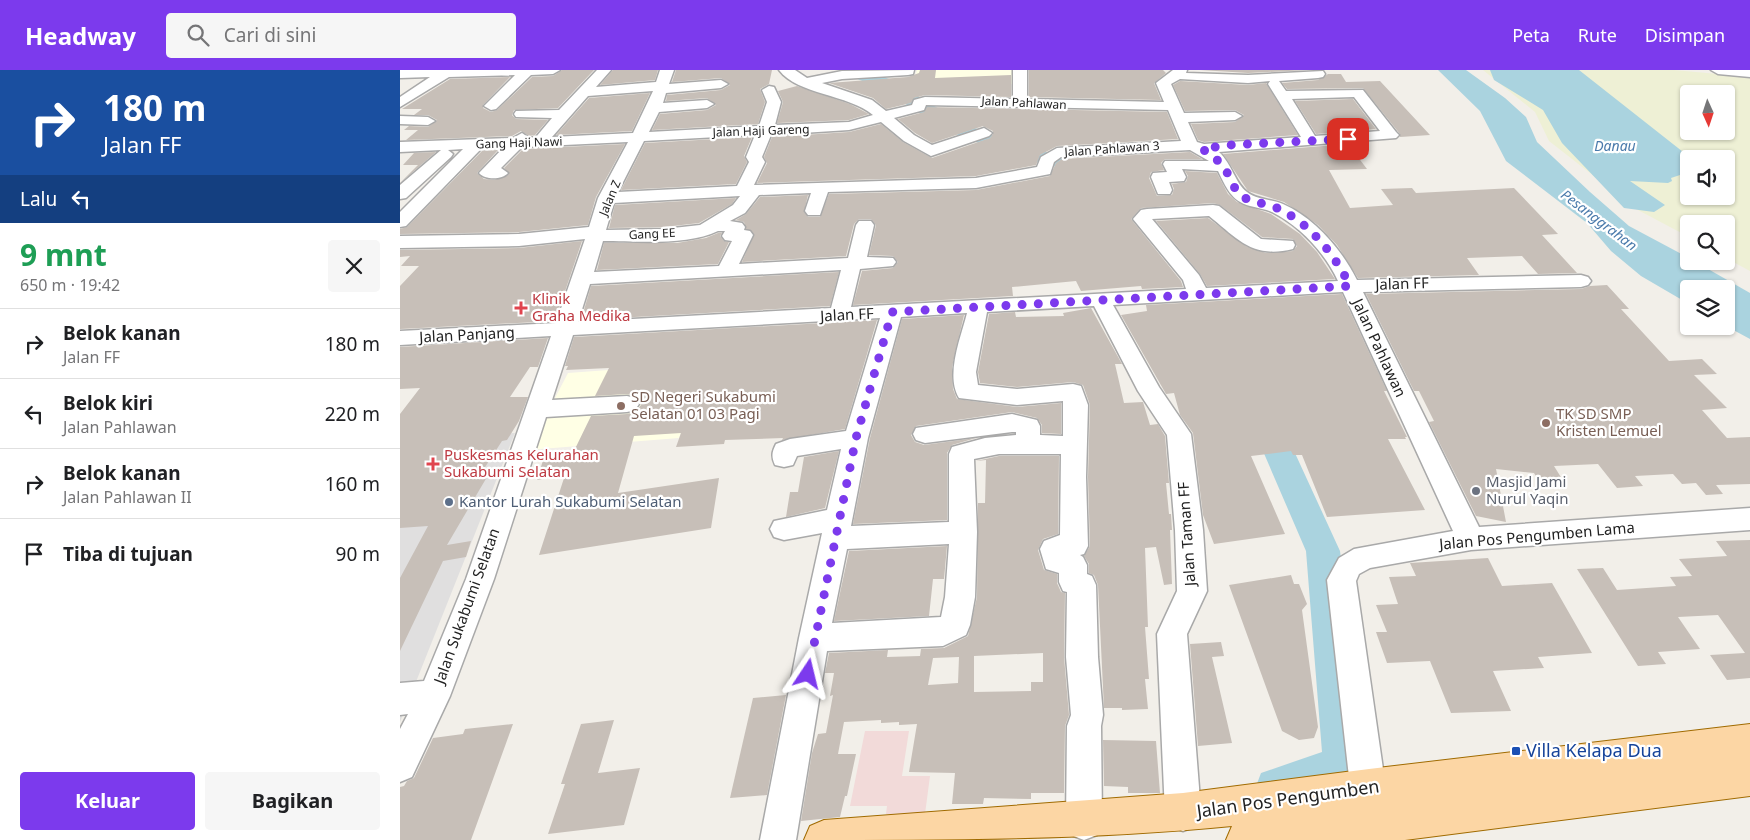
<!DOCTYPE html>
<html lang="id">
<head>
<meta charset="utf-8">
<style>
	:root { --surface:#fff; --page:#f6f6f6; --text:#202124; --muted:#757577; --line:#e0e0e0; --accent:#7c3aed }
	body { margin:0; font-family:"Noto Sans",sans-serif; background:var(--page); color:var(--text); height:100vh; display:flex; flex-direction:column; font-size:19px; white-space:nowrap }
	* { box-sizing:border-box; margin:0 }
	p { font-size:16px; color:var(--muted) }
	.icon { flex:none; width:28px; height:28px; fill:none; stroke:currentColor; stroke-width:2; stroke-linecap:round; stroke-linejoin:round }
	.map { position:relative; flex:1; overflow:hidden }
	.drawer { display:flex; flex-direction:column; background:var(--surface); width:400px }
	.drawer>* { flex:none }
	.banner { background:#1a4fa0; color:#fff; overflow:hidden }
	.needle { width:32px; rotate:177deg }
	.fabs { position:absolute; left:1280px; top:15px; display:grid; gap:10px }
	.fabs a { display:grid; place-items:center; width:55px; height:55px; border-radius:5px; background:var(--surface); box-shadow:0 1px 4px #0004; font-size:25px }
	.pin { position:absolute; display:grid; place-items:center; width:42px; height:42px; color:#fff; margin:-21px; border-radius:10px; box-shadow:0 2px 8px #0006 }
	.me { position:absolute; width:55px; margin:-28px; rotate:10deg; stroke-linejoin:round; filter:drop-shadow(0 0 4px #0008) }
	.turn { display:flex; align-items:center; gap:18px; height:105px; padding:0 20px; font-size:22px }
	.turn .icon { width:65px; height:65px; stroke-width:2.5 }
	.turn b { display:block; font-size:35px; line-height:42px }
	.then { display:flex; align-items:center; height:48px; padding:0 20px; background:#0003; gap:10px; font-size:19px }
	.round { display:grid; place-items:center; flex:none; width:52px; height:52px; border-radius:5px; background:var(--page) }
	.overview { display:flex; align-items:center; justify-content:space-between; height:85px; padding:0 20px }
	h1 { font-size:30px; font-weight:700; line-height:38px; color:#1e9e55 }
	.action { display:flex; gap:10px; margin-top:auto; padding:10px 20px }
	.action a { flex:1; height:58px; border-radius:5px; background:var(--accent); color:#fff; font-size:20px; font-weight:700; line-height:58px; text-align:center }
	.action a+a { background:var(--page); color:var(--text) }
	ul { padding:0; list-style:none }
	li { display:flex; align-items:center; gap:15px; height:70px; padding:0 20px; border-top:1px solid var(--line) }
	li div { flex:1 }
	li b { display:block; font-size:19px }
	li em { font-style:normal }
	header { display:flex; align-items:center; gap:30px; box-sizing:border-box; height:70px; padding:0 25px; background:var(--accent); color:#fff }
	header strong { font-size:24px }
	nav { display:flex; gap:28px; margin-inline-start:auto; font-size:18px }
	.search { width:350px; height:45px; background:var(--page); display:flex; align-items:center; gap:12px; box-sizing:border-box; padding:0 18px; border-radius:5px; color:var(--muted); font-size:19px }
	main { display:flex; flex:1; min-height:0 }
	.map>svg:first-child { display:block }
</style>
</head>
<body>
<header>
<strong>Headway</strong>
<div class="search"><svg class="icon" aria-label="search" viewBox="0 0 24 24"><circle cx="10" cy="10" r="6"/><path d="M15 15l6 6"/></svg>Cari di sini</div>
<nav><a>Peta</a><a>Rute</a><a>Disimpan</a></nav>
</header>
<main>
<section class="drawer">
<div class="banner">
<div class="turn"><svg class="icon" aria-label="right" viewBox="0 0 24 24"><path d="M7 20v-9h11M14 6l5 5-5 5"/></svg><div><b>180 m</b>Jalan FF</div></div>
<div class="then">Lalu<svg class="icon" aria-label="left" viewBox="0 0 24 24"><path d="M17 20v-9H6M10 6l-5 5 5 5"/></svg></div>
</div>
<div class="overview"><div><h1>9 mnt</h1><p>650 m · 19:42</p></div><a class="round"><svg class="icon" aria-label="close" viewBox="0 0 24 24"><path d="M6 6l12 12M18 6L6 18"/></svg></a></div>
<ul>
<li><svg class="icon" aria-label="right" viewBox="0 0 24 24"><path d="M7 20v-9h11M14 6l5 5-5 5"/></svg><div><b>Belok kanan</b><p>Jalan FF</p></div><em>180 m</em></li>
<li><svg class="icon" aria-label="left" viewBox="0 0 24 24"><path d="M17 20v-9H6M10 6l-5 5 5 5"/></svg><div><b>Belok kiri</b><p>Jalan Pahlawan</p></div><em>220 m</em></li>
<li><svg class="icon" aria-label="right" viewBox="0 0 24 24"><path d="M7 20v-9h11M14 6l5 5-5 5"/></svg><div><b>Belok kanan</b><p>Jalan Pahlawan II</p></div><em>160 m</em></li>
<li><svg class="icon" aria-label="arrive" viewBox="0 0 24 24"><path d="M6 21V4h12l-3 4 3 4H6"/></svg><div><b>Tiba di tujuan</b></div><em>90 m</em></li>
</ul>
<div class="action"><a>Keluar</a><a>Bagikan</a></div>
</section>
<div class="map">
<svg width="1350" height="770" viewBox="0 0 1350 770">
	<rect width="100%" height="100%" fill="#f2efe9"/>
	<polygon fill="#e0dfdf" points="115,363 0,652 0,369"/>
	<polygon fill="#f2dad9" points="465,661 509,661 502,706 530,706 525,744 486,744 487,736 450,736"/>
	<g fill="#ffffe5">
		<polygon points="517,0 615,0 615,14 513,16"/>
		<polygon points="304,293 279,368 128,380 168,303"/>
	</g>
	<path fill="#eef0d5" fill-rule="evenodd" d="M1083,0H1274L1350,7V201L1326,188V154H1289V167L1236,139L1149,71L1135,42ZM1289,24H1326V61H1289ZM1289,89H1326V126H1289Z"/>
	<g fill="#aad3df">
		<polygon points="1038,0 1066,0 1105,28 1126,47 1137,72 1190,122 1229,156 1289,188 1289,191 1294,191 1350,223 1350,269 1326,256 1326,219 1289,219 1289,234 1241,206 1211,181 1187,153 1106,91 1080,41"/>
		<polygon points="1090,0 1179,0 1292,89 1289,89 1289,102 1271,108 1272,111 1268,113 1230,111 1265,135 1254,142 1224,138 1162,73 1143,40 1094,10"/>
	</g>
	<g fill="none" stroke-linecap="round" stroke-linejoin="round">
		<g fill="#aad3df" fill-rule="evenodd">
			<polygon points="455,0 467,0 494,11 560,52 625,78 666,86 701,120 697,124 690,126 683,124 653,95 613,87 546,60 482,19 455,8 453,4"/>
			<polygon points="862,334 872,337 877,344 940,481 967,696 960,711 877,741 861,735 855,719 861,703 922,682 906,481 847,344 852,337"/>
		</g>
	</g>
	<g fill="#c7bfb8" fill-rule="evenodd">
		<polygon points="162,0 194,0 158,38 114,40 112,45 116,49 148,50 135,65 129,66 121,61 112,66 6,70 18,60 4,60 9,56 28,57 37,50 28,45 14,45 22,39 2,39 50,9 110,7 83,35 83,38 91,42 97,40 132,7 153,6"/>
		<polygon points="213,0 258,0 255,10 200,15"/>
		<polygon points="276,0 372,0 369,14 360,19 365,32 358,54 252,60 260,44 307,40 316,35 307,28 266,31 267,25 321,20 330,15 321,8 272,12"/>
		<polygon points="520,0 536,0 535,8 611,5 611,27 525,25 514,28 511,33 486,39 473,28 429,13 508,7 519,3"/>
		<polygon points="629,0 763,0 766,3 754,13 761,30 629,27"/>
		<polygon points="800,0 907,0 848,3"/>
		<polygon points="928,4 941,4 946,12 980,11 1030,65 1000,67 1000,64 963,18 887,19 882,13 918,10"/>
		<polygon points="780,11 848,15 866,13 898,65 804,72 798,70 791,54 835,52 844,45 835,40 785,41 773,15"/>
		<polygon points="397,16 450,34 469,44 449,50 377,53 383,32 378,21"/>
		<polygon points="250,23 232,61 156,65 189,28"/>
		<polygon points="953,29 976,59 916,64 895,31"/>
		<polygon points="527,37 767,42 778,69 657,76 640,85 636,95 576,106 357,113 367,93 364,87 372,67 449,62 481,54 503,72 532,88 590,68 593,64 593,61 583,56 532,73 515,63 498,49 524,42"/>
		<polygon points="352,67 344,86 347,92 336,114 221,120 245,73"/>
		<polygon points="225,74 196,127 188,155 119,162 0,164 0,159 7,157 82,81 98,80 77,103 84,109 94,110 109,104 104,98 123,79"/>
		<polygon points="948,74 967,99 929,100 950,138 993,135 981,119 1012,118 1016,123 1114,118 1158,164 1142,165 1177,203 1138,204 1122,186 1067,188 1079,205 958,208 937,175 918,155 884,132 848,121 823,84"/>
		<polygon points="36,82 0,113 18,95 3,95 14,83 9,83"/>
		<polygon points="790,82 802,89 765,89 761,93 764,100 751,102 749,108 757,126 772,125 774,119 772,114 786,112 788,106 785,101 817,103 828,124 837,132 871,144 900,164 917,182 935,209 807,216 800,204 756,151 808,148 846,176 866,183 893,181 897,176 893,169 862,167 820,135 813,133 741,138 731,149 781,211 783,217 742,219 741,216 681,221 676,211 612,217 613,226 453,235 462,201 493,198 498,192 493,186 469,185 476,155 471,149 459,149 454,154 446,186 342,192 354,164 346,159 344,152 336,150 346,144 360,127 408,125 404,142 408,147 420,147 429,124 576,120 650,106 656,93 662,89"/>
		<polygon points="336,128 332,134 299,153 264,157 209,158 215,135"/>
		<polygon points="318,163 322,163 320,166 324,171 329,172 318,194 197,200 204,173 277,173 306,168"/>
		<polygon points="182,171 155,251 0,259 0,216 19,196 1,196 10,186 0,187 0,180 119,178"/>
		<polygon points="439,202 430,236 181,250 191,216"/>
		<polygon points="1207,215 1229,239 1221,239 1269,291 1302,289 1317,304 1294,305 1327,338 1302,340 1327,368 1350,367 1350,414 1316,415 1323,424 1306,425 1296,413 1282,414 1273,404 1235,406 1243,416 1217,418 1198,394 1154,396 1167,417 1142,417 1134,403 1096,399 1106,452 1076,446 1029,352 1034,351 1019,321 1014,321 966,224 1181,219 1190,216"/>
		<polygon points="942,224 987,321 984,321 1007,367 1005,367 1006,369 988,369 1025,440 927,447 902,385 893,385 891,381 851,386 885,464 814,474 803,445 793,363 780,345 774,323 766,324 721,245 747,241 746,235"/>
		<polygon points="691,238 722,294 715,294 724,333 743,332 750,355 758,354 765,366 769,413 766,413 769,444 771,444 772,460 770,460 772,514 764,515 756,477 745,478 748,557 745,557 749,609 745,609 748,639 722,640 722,638 704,638 698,515 694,505 689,503 689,494 684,486 690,476 688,407 690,335 683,315 673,312 617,317 580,313 578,302 589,244 615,242 616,247 664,246 663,243"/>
		<polygon points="564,245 552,297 553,319 557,329 617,337 661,333 661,364 642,363 642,355 637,348 612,342 516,356 511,365 515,372 524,375 576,368 552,375 547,383 547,450 453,454 470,368 502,249"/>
		<polygon points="477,250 445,359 382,370 383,368 325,370 324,374 276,377 281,363 234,366 218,423 319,408 311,458 139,485 165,405 137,410 144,387 173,383 191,346 227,344 235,342 241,335 237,327 227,324 195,326 209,298 166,300 168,296 165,296 174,267"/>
		<polygon points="148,268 138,297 130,297 110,327 128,327 119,351 107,370 102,371 78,408 87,407 47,475 71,471 66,487 43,491 0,581 0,508 28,456 0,458 0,344 20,318 0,319 0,277"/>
		<polygon points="439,381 425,438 386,447 390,422 398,422 404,387"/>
		<path d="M599,386H659L658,464L643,469L638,480L644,500L657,504V513L661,522L665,523L664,587L669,645L665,656L664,723H631V729L584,728L583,734H552L555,703L509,702L517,654L499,655V652L481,653V650L444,652L438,684H456L447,726H445L440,747L401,751L412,683L418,664L426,663L433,625L430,626L434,603H425L429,583L488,580L487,587L520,586L521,579L544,578L568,566L577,527L578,433H585L586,390L576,391ZM643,583V612H631V621L574,622V586ZM559,587L558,613L528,615L533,588Z"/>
		<polygon points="1350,470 1350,608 1327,610 1310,585 1345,583 1318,545 1278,547 1300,579 1258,582 1266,594 1238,596 1177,499 1203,498 1217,520 1276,516 1270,507 1292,506 1279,489 1327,486 1316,471"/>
		<polygon points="547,476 544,509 533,509 529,546 434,551 449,481"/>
		<polygon points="1088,488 1102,516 1152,513 1192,583 1138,587 1144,598 1093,601 1111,641 1051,643 1030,591 987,593 976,562 987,562 976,535 998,534 989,507 1016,506 1010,493"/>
		<polygon points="891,505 894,514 899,514 907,534 902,540 918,657 914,668 899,670 882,661 829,515"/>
		<polygon points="821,572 824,586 812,587 832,673 798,676 790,574"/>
		<polygon points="386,625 367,725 330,728 353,628"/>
		<polygon points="214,650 198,703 240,698 224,755 148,764 165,714 161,714 181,654"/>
		<polygon points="113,654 71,770 0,770 0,717 4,716 7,711 14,708 33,668 63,664 65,659"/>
		<polygon points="703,670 756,671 760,723 728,723 728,717 704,716"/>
	</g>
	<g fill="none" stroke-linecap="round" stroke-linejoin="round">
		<g stroke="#a9a9a9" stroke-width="3">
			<g id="minor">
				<polygon points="0,0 160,0 153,4 131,5 96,39 91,40 84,36 115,5 49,7 0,37 0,27 30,7 0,8"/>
				<path d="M197,0H211L196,17L256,12L260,0H274L269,14L321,10L328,14L321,18L266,23L263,33L307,30L314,34L307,38L259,42L249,62L359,56L367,32L362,20L369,16L374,17L381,32L375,55L449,52L473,45C448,24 398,25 379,0H395L407,8L442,1L514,0L513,4L508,5L442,9L422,13L472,30L486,41L512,35L514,30L525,27L613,29V0H627V29L764,32L756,13L773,0H787L786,3L848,5L923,1L925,4L923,7L918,8L879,11L886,21L963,20L996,62L999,65L996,68L819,82C832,94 835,113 847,122C857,130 872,129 883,134C915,148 942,180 957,210L1181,205L1188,207L1191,211L1188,215L1181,217L963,222L1079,457L1350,438V460L1071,480L970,498L959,504L956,511L988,734L983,747L970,752L957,747L952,734L927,510L939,488L954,479L1053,461L943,222L713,235L759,317L791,364L803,460L807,521L787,564L801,743L796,756L783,761L770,756L765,743L757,564L777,521L775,460L767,365L738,321L694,236L587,242L576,302L578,315L617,319L673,314L681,316L688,335L686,407L688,476L684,484L680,485L683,487L687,495V504L692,506L696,515L698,587L703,645L701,656L702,752L697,765L684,770L671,765L666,752L667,656L671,645L666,587L667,522L663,521L659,512V503L646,499L640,479L644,471L660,465L661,384H599L574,389L577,462L575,527L570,555L566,565L543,576L427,581L396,770H360L399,568L422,463L384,470L374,467L370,459L374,451L427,440L441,379L397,386L393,395L384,397L375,395C371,386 372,382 376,374L390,369L446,361L480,248L173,265L152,330L227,326L235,328L239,334L235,340L227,342L146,347L94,509L50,626L12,707L0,712V659L8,644L0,645V613L24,611L66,509L151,266L0,275V261L156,253L185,169L119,176L0,178V166L119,164L189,157L198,128L228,72L122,77L101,98L108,103C102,110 85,110 79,103L103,78L81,79L6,156L0,157V142L63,79L48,80L53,84L51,87L6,128L0,129V115L41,80L0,82V72L113,68L122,63L129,68L136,67L152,48L116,47L114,44L116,41L159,40ZM780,9L848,13L870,11L868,14L901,67L804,74L797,72L788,52L835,50L842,46L835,42L784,43L771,14ZM253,21L233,63L152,67L188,26ZM954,27L980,61L915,66L892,29ZM526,35L768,40L781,71L657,78L641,87L637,97L576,108L354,115L365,92L362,87L371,65L449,60L481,52L504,71L531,86L589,66L592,63L584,58L532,75L514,65L494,48L524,40ZM355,65L346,87L349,92L337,116L218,122L244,71ZM790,80L809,91H765L763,94L767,102L753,103L751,107L758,124H770L772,120L769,112L784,111L786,107L782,99L818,101C826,117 831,131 850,136C857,138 865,139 872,142C900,156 925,183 938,211L806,218L799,205L752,149L809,146C838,169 852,189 893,179L895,175L893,171L861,169L819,136L813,135L747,139L741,140L733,149L783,210L786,219L451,237L460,199L493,196L496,192L493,188L467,187L474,155L471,151H459L456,155L448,188L339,194L353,165L350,161L344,160L345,157L342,153L330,151L345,143L359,125L411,123L405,141L408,145H420L428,122L576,118L650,104L654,92L661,87ZM340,126L333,135L300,155L264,159L206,160L214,133ZM318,161H325L322,166L325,170L332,171L319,196L194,202L203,171C236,171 288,176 318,161ZM441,200L431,238L178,252L190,214ZM567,243C561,267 545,305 559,328L617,335L663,331V366L640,365V356L637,350L612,344L516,358L513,364L516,370L525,373L612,362H616V365L585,368L552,377L549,384V452L451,456L468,368L501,247ZM549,474L545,527L541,547L432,553L447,479Z"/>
				<polygon points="1311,0 1350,0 1350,7 1318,4"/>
				<polygon points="0,46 28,47 35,51 28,55 0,54"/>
			</g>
		</g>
		<g stroke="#a06b00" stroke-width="2">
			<path id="major" d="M1350,654V726L1005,770H826L832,756C690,770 547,770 404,770L410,756L424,750L783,723L969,699Z"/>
		</g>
		<use href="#minor" fill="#fff" fill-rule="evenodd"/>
		<use href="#major" fill="#fcd6a4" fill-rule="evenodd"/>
	</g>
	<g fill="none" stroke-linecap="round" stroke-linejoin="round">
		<path stroke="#7c3aed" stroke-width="9" stroke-dasharray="0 16.2" d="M408,604L456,368L492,242L950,216C935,185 910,153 877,138C864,132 850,134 838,123C834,118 832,111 829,106C822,93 814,86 802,79L829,75L948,69"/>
	</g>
	<g fill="#e0444e" stroke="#fff" stroke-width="2">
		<path d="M118.5 230.5h5v5h5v5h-5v5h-5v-5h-5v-5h5z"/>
		<path d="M30.5 386.5h5v5h5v5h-5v5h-5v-5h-5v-5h5z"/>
	</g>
	<g fill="#8d6e63" stroke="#fff" stroke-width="2">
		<circle cx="221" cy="336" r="5"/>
		<circle cx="1146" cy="353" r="5"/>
	</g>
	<circle fill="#6b7280" stroke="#fff" stroke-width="2" cx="1076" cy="421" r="5"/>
	<circle fill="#5c6f8a" stroke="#fff" stroke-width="2" cx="49" cy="432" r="5"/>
	<rect fill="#1a4fb4" stroke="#fff" stroke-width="2" x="1111" y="676" width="10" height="10" rx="2.5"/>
	<g text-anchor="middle" stroke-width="4.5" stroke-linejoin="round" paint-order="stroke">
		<g font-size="12" fill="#222" stroke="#fff">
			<text transform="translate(624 33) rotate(3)" y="4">Jalan Pahlawan</text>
			<text transform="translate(361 61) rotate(-2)" y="4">Jalan Haji Gareng</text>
			<text transform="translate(119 73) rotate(-2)" y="4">Gang Haji Nawi</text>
			<text transform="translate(712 79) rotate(-4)" y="4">Jalan Pahlawan 3</text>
			<text transform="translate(210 128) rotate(-67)" y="4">Jalan Z</text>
			<text transform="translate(252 164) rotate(-3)" y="4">Gang EE</text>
		</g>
		<g font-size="14" font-style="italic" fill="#4a7aab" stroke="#fff">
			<text x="1215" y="81">Danau</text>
			<text transform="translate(1199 150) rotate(37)" y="5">Pesanggrahan</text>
		</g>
		<g font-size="15" fill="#222" stroke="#fff">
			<text transform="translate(1002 214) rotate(-2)" y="5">Jalan FF</text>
			<text transform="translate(447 245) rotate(-3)" y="5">Jalan FF</text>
			<text transform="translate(67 265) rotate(-3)" y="5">Jalan Panjang</text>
			<text transform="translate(979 278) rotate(65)" y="5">Jalan Pahlawan</text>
			<text transform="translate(787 464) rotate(-94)" y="5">Jalan Taman FF</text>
			<text transform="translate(1137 466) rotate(-5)" y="5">Jalan Pos Pengumben Lama</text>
			<text transform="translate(67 536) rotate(-70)" y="5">Jalan Sukabumi Selatan</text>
		</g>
		<g font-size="15" fill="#be3a42" stroke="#fff" text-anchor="start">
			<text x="132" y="234">Klinik<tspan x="132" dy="17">Graha Medika</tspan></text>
			<text x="44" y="390">Puskesmas Kelurahan<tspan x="44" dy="17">Sukabumi Selatan</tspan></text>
		</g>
		<g font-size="15" fill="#785e54" stroke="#fff" text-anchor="start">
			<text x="231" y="332">SD Negeri Sukabumi<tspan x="231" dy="17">Selatan 01 03 Pagi</tspan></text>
			<text x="1156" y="349">TK SD SMP<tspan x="1156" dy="17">Kristen Lemuel</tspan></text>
		</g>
		<g font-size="15" fill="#5b616d" stroke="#fff" text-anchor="start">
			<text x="1086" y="417">Masjid Jami<tspan x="1086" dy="17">Nurul Yaqin</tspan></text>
		</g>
		<g font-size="15" fill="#4e5e75" stroke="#fff" text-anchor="start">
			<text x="59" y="437">Kantor Lurah Sukabumi Selatan</text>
		</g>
		<g font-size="18" fill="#164399" stroke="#fff" text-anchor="start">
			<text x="1126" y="687">Villa Kelapa Dua</text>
		</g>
		<g font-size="18" fill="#222" stroke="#fff">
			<text transform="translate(888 729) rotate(-8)" y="6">Jalan Pos Pengumben</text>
		</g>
	</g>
</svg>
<div class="fabs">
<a><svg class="needle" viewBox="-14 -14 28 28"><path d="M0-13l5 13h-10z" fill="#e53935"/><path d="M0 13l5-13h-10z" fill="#757577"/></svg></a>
<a><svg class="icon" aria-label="sound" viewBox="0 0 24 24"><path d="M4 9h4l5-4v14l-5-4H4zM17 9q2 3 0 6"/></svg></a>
<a><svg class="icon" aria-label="search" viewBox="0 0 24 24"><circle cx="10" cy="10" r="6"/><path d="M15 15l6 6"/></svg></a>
<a><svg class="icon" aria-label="layers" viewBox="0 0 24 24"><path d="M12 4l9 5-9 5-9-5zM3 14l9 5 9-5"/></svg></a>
</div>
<div class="pin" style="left:948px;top:69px;background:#d93025"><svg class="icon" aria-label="arrive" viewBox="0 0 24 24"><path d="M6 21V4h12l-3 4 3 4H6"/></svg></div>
<svg class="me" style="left:408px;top:604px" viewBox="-20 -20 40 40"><path d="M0-17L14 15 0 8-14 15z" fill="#7c3aed" stroke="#fff" stroke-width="4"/></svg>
</div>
</main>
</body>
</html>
